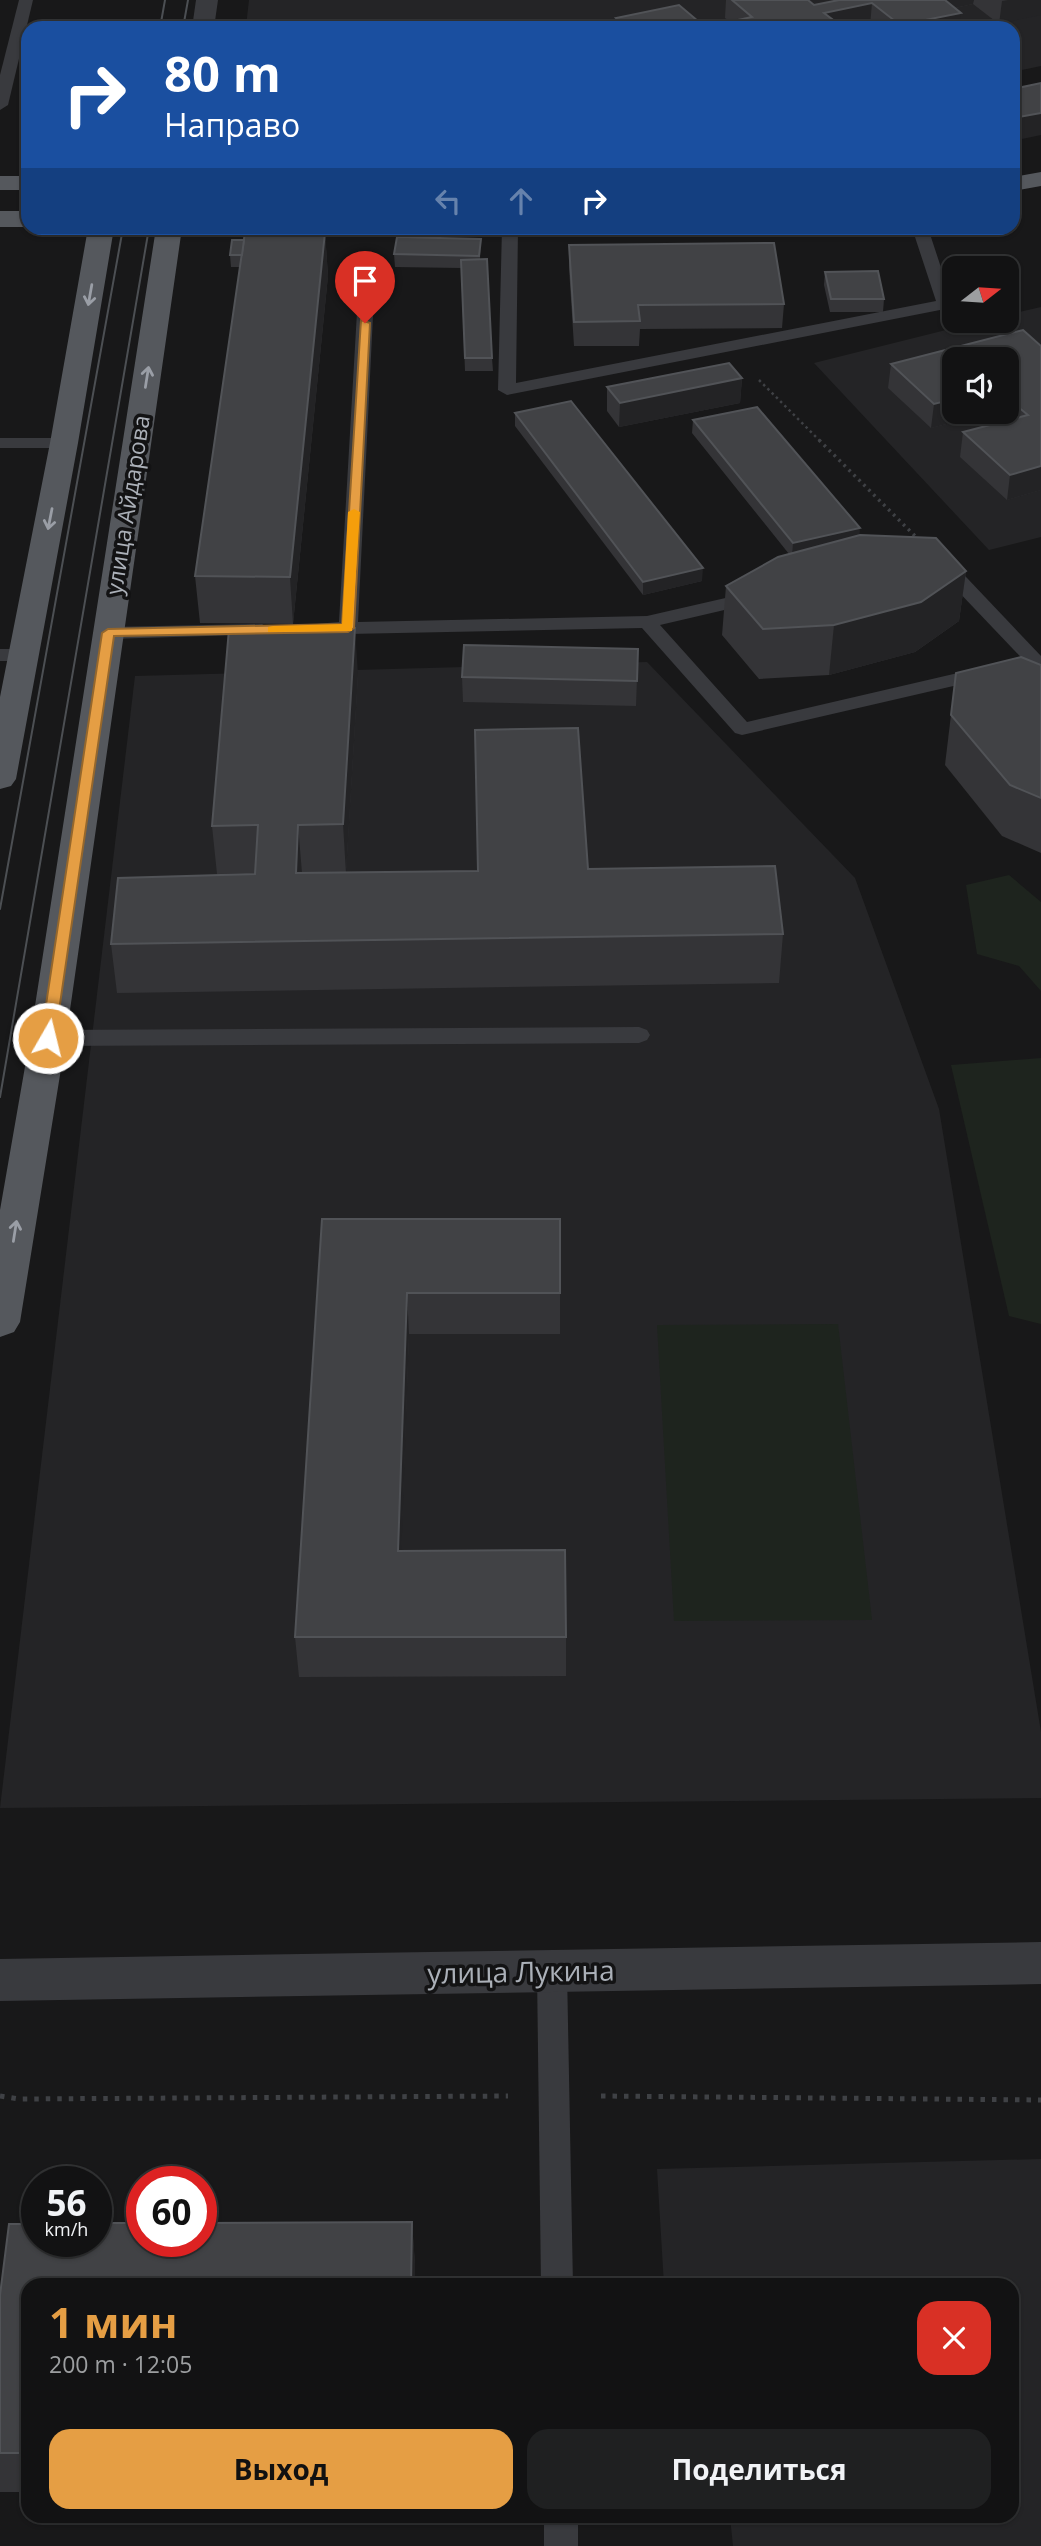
<!DOCTYPE html>
<html lang="ru">
<head>
<meta charset="utf-8">
<style>
	:root { --surface:#121213; --page:#1f2021; --text:#f1f3f6; --muted:#9c9ea0; --line:#313233; --accent:#e59e44 }
	body { margin:0; font-family:"Open Sans",sans-serif; background:var(--page); color:var(--text); height:100vh; display:flex; flex-direction:column; font-size:26px; white-space:nowrap }
	* { box-sizing:border-box; margin:0 }
	p { font-size:23px; color:var(--muted) }
	.icon { flex:none; width:38px; height:38px; fill:none; stroke:currentColor; stroke-width:2; stroke-linecap:round; stroke-linejoin:round }
	.map { position:relative; flex:1; overflow:hidden }
	.drawer { position:absolute; left:21px; top:2278px; width:998px; height:245px; display:flex; flex-direction:column; background:var(--surface); border-radius:21px; box-shadow:0 2px 5px #0004,0 0 0 2px var(--line) }
	.drawer>* { flex:none }
	.top-card { position:absolute; left:21px; top:21px; width:999px; height:214px; border-radius:21px; box-shadow:0 2px 5px #0004,0 0 0 2px var(--line); background:#1a4fa0; color:#fff; overflow:hidden }
	.needle { width:46px; rotate:73deg }
	.buttons { position:absolute; left:942px; top:256px; display:grid; gap:14px }
	.buttons a { display:grid; place-items:center; width:77px; height:77px; border-radius:14px; background:var(--surface); box-shadow:0 2px 5px #0004,0 0 0 2px var(--line); font-size:35px }
	.speed { position:absolute; left:21px; top:2166px; display:flex; gap:14px; font-size:35px; font-weight:700; text-align:center }
	.speed>* { display:grid; place-content:center; width:91px; height:91px; border-radius:50%; background:var(--surface); box-shadow:0 2px 5px #0004,0 0 0 2px var(--line); line-height:1 }
	.speed small { font-size:18px; font-weight:400 }
	.speed .limit { border:10px solid #d22; background:#fff; color:#111 }
	.pin { position:absolute; display:grid; place-items:center; width:60px; height:60px; color:#fff; margin:-72px -30px; border-radius:50% 50% 50% 0; rotate:-45deg; box-shadow:0 0 7px #0007 }
	.pin .icon { rotate:45deg }
	.me { position:absolute; width:77px; margin:-38px; rotate:8deg; stroke-linejoin:round; filter:drop-shadow(0 0 5px #0008) }
	.turn { display:flex; align-items:center; gap:24px; height:147px; padding:0 28px; font-size:32px }
	.turn .icon { width:91px; height:91px; stroke-width:2.5 }
	.turn b { display:block; font-size:49px; line-height:60px }
	.lanes { display:flex; align-items:center; height:66px; padding:0 28px; background:#0003; justify-content:center; gap:35px; direction:ltr }
	.lanes .off { opacity:.35 }
	.round { display:grid; place-items:center; flex:none; width:74px; height:74px; border-radius:21px; background:var(--page) }
	.headline { display:flex; align-items:center; justify-content:space-between; height:119px; padding:0 28px }
	h1 { font-size:42px; font-weight:700; line-height:52px; color:var(--accent) }
	.primary-button { display:flex; gap:14px; margin-top:auto; padding:14px 28px }
	.primary-button a { flex:1; height:80px; border-radius:21px; background:var(--accent); color:#111; font-size:28px; font-weight:700; line-height:80px; text-align:center }
	.primary-button a+a { background:var(--page); color:var(--text) }
	.map>svg:first-child { display:block }
</style>
</head>
<body>
<div class="map">
<svg width="1041" height="2546" viewBox="0 0 1041 2546">
	<rect width="100%" height="100%" fill="#181819"/>
	<g fill="#242426" fill-rule="evenodd">
		<polygon points="249,0 1041,0 1041,66 1013,72 1013,28 348,28 246,26"/>
		<path d="M1041,307V537L989,550L814,363L986,320H1006V315ZM954,359H1006V411H954Z"/>
		<polygon points="647,662 855,878 939,1109 1041,1732 1041,1798 0,1808 135,676"/>
		<polygon points="1041,2159 1041,2546 733,2546 730,2517 1012,2516 1012,2286 664,2285 657,2169"/>
	</g>
	<g fill="#1e241e">
		<polygon points="1009,875 1041,902 1041,991 1019,966 977,954 966,885"/>
		<polygon points="1041,1058 1041,1324 1009,1316 951,1065"/>
		<polygon points="838,1324 872,1620 674,1621 657,1325"/>
	</g>
	<g fill="none" stroke-linecap="round" stroke-linejoin="round">
		<polyline stroke="#3f4145" stroke-width="2.5" stroke-dasharray="2.5 3.5" stroke-linecap="butt" points="759,380 821,442"/>
		<polyline stroke="#3f4145" stroke-width="3.5" stroke-dasharray="2.5 4.5" stroke-linecap="butt" points="819,440 916,537"/>
		<g stroke="#3f4145" stroke-width="5" stroke-dasharray="4.5 7" stroke-linecap="butt">
			<polyline points="0,2096 19,2099 508,2096"/>
			<polyline points="601,2096 1041,2100"/>
		</g>
		<g fill="#393a3e" fill-rule="evenodd">
			<polygon points="19,0 33,0 8,105 0,110 0,75"/>
			<polygon points="502,228 518,228 516,383 936,301 912,228 928,228 953,304 945,309 507,395 498,390"/>
			<polygon points="366,290 374,295 358,622 647,616 756,591 763,593 766,597 763,601 660,625 747,722 988,666 998,672 988,678 742,735 735,733 642,628 348,634 316,632 313,628 316,624 339,622 358,295"/>
			<polygon points="0,438 64,438 73,443 64,448 0,448"/>
			<polygon points="942,557 949,559 1041,656 1041,673 1034,671 935,567 933,563"/>
			<polygon points="262,624 272,630 269,634 109,639 99,633 109,627"/>
			<polygon points="0,649 24,649 34,655 24,661 0,661"/>
			<polygon points="639,1027 647,1030 650,1035 647,1040 639,1043 48,1046 40,1043 37,1038 40,1033 48,1030"/>
			<polygon points="552,1957 563,1961 567,1971 573,2286 541,2286 537,1971 541,1961"/>
			<rect x="544" y="2516" width="34" height="30"/>
		</g>
		<polygon fill="#393a3e" fill-rule="evenodd" points="1041,1942 1041,1984 0,2001 0,1959"/>
		<polygon fill="#393a3e" fill-rule="evenodd" points="196,0 218,0 214,28 192,28"/>
		<g fill="#55585d" fill-rule="evenodd">
			<polygon points="1041,172 1041,186 1013,191 1013,177"/>
			<rect x="0" y="176" width="28" height="14"/>
			<rect x="0" y="211" width="28" height="16"/>
			<polygon points="88,228 114,228 78,443 16,779 11,786 0,789 0,697 50,443"/>
			<polygon points="156,228 182,228 66,1038 20,1322 14,1332 0,1337 0,1210 30,1038"/>
		</g>
		<g stroke="#4c4f53" stroke-width="2">
			<polyline points="160,28 165,0"/>
			<polyline points="183,28 188,0"/>
			<polyline points="0,909 123,228"/>
			<polyline points="0,1097 149,228"/>
		</g>
	</g>
	<g fill="#343437" fill-rule="evenodd">
		<polygon points="726,0 808,0 814,5 838,0 1041,0 999,24 973,4 955,8 959,28 873,28 870,26 858,28 616,28 616,18 705,27 730,22 725,18"/>
		<polygon points="325,232 328,276 293,624 200,623 195,576 240,267 231,267 230,255 244,240"/>
		<polygon points="481,239 480,259 492,358 493,371 465,371 461,268 395,267 394,254"/>
		<polygon points="569,245 784,304 782,328 640,329 639,346 574,346 569,268"/>
		<polygon points="825,272 884,299 883,312 830,312 824,285"/>
		<path d="M1041,346V490L1007,500L960,457L963,432L1003,422L993,412L931,428L888,388L891,364ZM1006,359V411H954Z"/>
		<polygon points="742,378 740,403 619,427 607,411 607,387"/>
		<polygon points="515,413 702,581 643,595 515,426"/>
		<polygon points="693,420 860,536 966,571 959,621 915,652 829,675 759,679 722,635 726,586 789,554 692,433"/>
		<polygon points="638,649 636,706 463,702 462,677"/>
		<polygon points="1041,665 1041,853 1002,836 945,765 956,673"/>
		<polygon points="358,675 346,872 588,869 783,934 779,983 117,993 111,944 255,874 256,873 217,874 212,826"/>
		<polygon points="322,1219 560,1293 560,1334 409,1334 401,1551 566,1637 566,1676 299,1677 295,1637"/>
		<polygon points="412,2222 415,2265 415,2286 28,2286 28,2492 0,2492 0,2295 9,2224 37,2224 37,2242 96,2242 96,2223 142,2223 142,2242 201,2242 201,2223"/>
	</g>
	<g fill="#232325">
		<polygon points="932,0 974,0 973,4 931,13"/>
		<polygon points="1008,0 1041,0 1041,15 999,24 1002,1"/>
		<polygon points="872,3 870,26 858,28 823,28 824,13"/>
		<polygon points="961,13 959,28 900,28 900,25"/>
		<polygon points="760,24 760,28 740,28"/>
		<polygon points="1041,113 1041,135 1013,141 1013,118"/>
		<polygon points="325,232 328,276 293,624 290,577"/>
		<polygon points="742,378 740,403 619,427 620,403"/>
		<polygon points="954,399 954,411 993,411 993,412 931,428 934,404"/>
		<polygon points="1041,466 1041,490 1007,500 1010,475"/>
		<polygon points="860,528 859,542 792,556 793,543"/>
		<polygon points="703,568 702,581 643,595 643,582"/>
		<polygon points="966,571 959,621 915,652 829,675 834,625"/>
		<polygon points="355,628 358,675 346,873 343,824"/>
		<polygon points="298,825 302,873 296,873"/>
		<polygon points="407,1293 409,1334 400,1591 398,1551"/>
		<polygon points="412,2222 415,2265 415,2286 411,2286"/>
	</g>
	<g fill="#414245" stroke="#515357" stroke-width="2">
		<polygon points="732,0 808,0 814,5 839,0 945,0 961,13 900,25 872,3 824,13 844,28 765,28 760,24 740,28 628,28 616,18 679,5 705,27 752,17"/>
		<polygon points="1041,83 1041,113 1013,118 1013,89"/>
		<polygon points="245,232 325,232 290,577 195,576"/>
		<polygon points="397,237 481,239 479,256 394,254"/>
		<polygon points="232,240 244,240 242,255 230,255"/>
		<polygon points="774,243 784,304 638,305 640,321 574,322 569,245"/>
		<polygon points="487,259 492,358 465,358 461,260"/>
		<polygon points="878,271 884,299 831,299 825,272"/>
		<polygon points="1023,330 1041,346 1041,466 1010,475 963,432 1028,415 1006,397 1006,359 954,359 954,399 934,404 891,364"/>
		<polygon points="729,363 742,378 620,403 607,387"/>
		<polygon points="571,401 703,568 643,582 515,413"/>
		<polygon points="757,407 860,528 793,543 693,420"/>
		<polygon points="860,535 936,538 966,571 921,602 834,625 763,629 726,586 778,557"/>
		<polygon points="355,628 343,824 298,825 296,873 478,871 475,730 578,728 588,869 775,866 783,934 111,944 118,878 255,874 258,825 212,826 229,629"/>
		<polygon points="464,645 638,649 637,681 462,677"/>
		<polygon points="1021,657 1041,665 1041,798 1010,785 951,715 956,673"/>
		<polygon points="322,1219 560,1219 560,1293 407,1293 398,1551 565,1550 566,1637 295,1637"/>
		<polygon points="412,2222 411,2286 28,2286 28,2453 0,2453 0,2295 9,2224 37,2224 37,2242 96,2242 96,2223 142,2223 142,2242 201,2242 201,2223"/>
	</g>
	<defs><path id="oneway-shaft" d="M-6 0H5M1.5-3L5.5 0L1.5 3" fill="none" stroke-width="1.6" stroke-linecap="round" stroke-linejoin="round" transform="scale(1.75)"/></defs>
	<g stroke="#9a9ea6">
		<use href="#oneway-shaft" transform="translate(90 295) rotate(100)"/>
		<use href="#oneway-shaft" transform="translate(147 377) rotate(-81)"/>
		<use href="#oneway-shaft" transform="translate(50 519) rotate(101)"/>
		<use href="#oneway-shaft" transform="translate(15 1231) rotate(-81)"/>
	</g>
	<polygon fill="#e59e44" stroke="#95672c" stroke-width="2" points="361,320 370,323 354,628 348,632 114,636 55,1038 53,1042 43,1042 41,1038 102,633 108,629 342,624"/>
	<polygon fill="#f59e0b" points="354,509 360,512 352,631 268,632 268,627 273,626 342,624 348,512"/>
	<g text-anchor="middle" stroke-width="7" stroke-linejoin="round" paint-order="stroke">
		<g font-size="23" fill="#abb0b8" stroke="#131314">
			<text transform="translate(128 505) rotate(-81)" y="8">улица Айдарова</text>
		</g>
		<g font-size="28" fill="#abb0b8" stroke="#131314">
			<text transform="translate(521 1972) rotate(-1)" y="10">улица Лукина</text>
		</g>
	</g>
</svg>
<div class="buttons">
<a><svg class="needle" viewBox="-14 -14 28 28"><path d="M0-13l5 13h-10z" fill="#e53935"/><path d="M0 13l5-13h-10z" fill="#9c9ea0"/></svg></a>
<a><svg class="icon" aria-label="sound" viewBox="0 0 24 24"><path d="M4 9h4l5-4v14l-5-4H4zM17 9q2 3 0 6"/></svg></a>
</div>
<div class="speed"><div>56<small>km/h</small></div><div class="limit">60</div></div>
<div class="pin" style="left:365px;top:323px;background:#d93025"><svg class="icon" aria-label="arrive" viewBox="0 0 24 24"><path d="M6 21V4h12l-3 4 3 4H6"/></svg></div>
<svg class="me" style="left:48px;top:1038px" viewBox="-20 -20 40 40"><circle r="17" fill="#e59e44" stroke="#fff" stroke-width="3"/><path d="M0-11L8 9 0 5-8 9z" fill="#fff"/></svg>
<div class="top-card">
<div class="turn"><svg class="icon" aria-label="right" viewBox="0 0 24 24"><path d="M7 20v-9h11M14 6l5 5-5 5"/></svg><div><b>80 m</b>Направо</div></div>
<div class="lanes"><svg class="icon off" aria-label="left" viewBox="0 0 24 24"><path d="M17 20v-9H6M10 6l-5 5 5 5"/></svg><svg class="icon off" aria-label="ahead" viewBox="0 0 24 24"><path d="M12 20V5M6 11l6-6 6 6"/></svg><svg class="icon" aria-label="right" viewBox="0 0 24 24"><path d="M7 20v-9h11M14 6l5 5-5 5"/></svg></div>
</div>
<section class="drawer">
<div class="headline"><div><h1>1 мин</h1><p>200 m · 12:05</p></div><a class="round" style="background:#d93025;color:#fff"><svg class="icon" aria-label="close" viewBox="0 0 24 24"><path d="M6 6l12 12M18 6L6 18"/></svg></a></div>
<div class="primary-button"><a>Выход</a><a>Поделиться</a></div>
</section>
</div>
</body>
</html>
